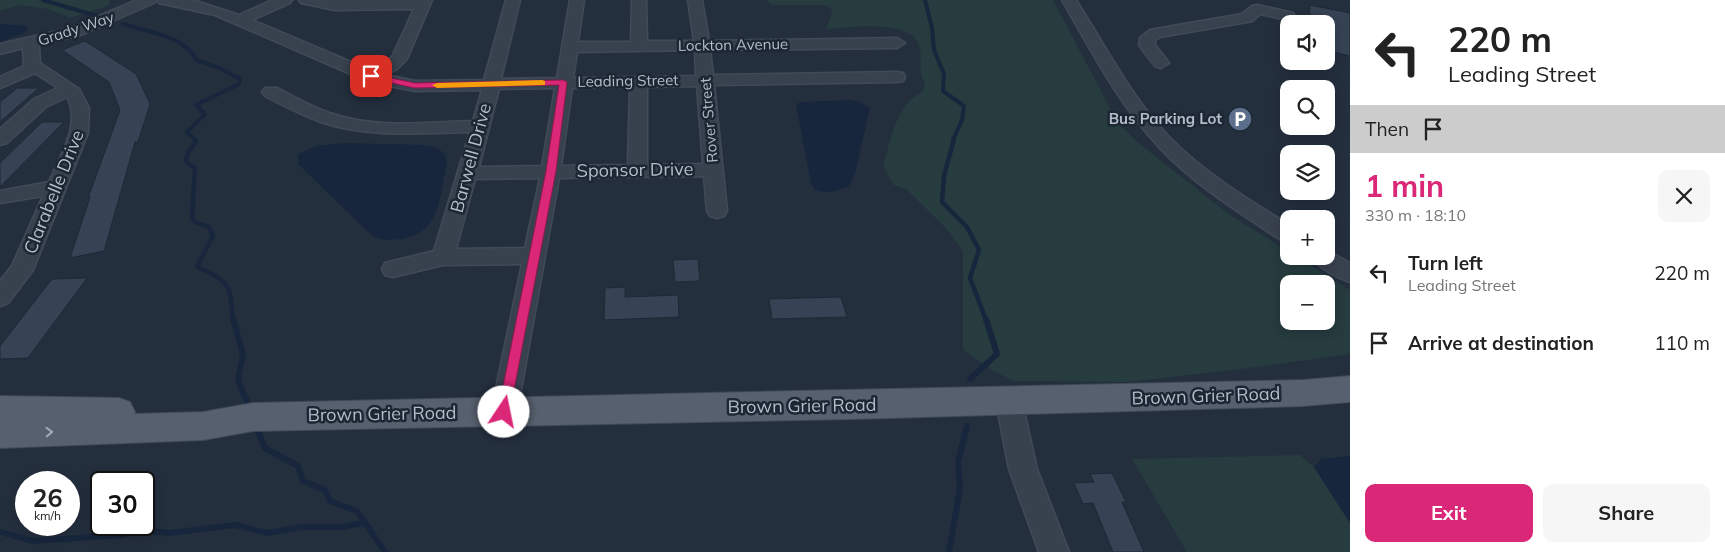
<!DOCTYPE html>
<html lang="en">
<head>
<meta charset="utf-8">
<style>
	:root { --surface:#fff; --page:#f6f6f6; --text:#222; --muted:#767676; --accent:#db2777 }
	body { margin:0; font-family:Mulish,sans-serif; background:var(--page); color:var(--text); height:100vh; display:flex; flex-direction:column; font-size:19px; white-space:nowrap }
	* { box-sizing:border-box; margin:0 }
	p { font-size:16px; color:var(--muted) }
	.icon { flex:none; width:28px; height:28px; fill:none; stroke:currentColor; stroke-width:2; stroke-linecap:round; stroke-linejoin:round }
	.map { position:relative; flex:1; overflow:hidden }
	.details { display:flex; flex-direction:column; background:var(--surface); width:375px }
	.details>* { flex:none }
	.banner { background:#fff; color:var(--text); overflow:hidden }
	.buttons { position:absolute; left:1280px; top:15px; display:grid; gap:10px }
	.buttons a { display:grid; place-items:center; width:55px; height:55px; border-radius:10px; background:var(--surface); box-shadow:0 2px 12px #0003; font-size:25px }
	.speed { position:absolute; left:15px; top:471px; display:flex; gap:10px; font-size:25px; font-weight:700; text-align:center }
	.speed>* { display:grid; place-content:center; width:65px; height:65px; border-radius:50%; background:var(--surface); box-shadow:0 2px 12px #0003; line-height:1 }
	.speed small { font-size:12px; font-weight:400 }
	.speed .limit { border:2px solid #111; border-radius:8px; background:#fff; color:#111 }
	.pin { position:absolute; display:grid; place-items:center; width:42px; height:42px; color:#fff; margin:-21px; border-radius:10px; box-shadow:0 2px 8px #0006 }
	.me { position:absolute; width:55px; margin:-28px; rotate:11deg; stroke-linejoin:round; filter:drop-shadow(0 0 4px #0008) }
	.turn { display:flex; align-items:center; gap:18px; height:105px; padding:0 15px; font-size:22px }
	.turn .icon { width:65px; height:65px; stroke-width:2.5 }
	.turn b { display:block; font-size:35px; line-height:42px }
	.then { display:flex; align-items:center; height:48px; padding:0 15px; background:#0003; gap:10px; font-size:19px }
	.round { display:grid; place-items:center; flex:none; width:52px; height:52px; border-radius:10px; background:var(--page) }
	.overview { display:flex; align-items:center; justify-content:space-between; height:85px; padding:0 15px }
	h1 { font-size:30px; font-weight:700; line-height:38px; color:var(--accent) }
	.button { display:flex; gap:10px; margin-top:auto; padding:10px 15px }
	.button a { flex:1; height:58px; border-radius:10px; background:var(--accent); color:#fff; font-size:20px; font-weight:700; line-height:58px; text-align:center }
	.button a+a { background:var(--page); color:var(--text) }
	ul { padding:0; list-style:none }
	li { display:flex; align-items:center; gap:15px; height:70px; padding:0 15px }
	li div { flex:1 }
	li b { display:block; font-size:19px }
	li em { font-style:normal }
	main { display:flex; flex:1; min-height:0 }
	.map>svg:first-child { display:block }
</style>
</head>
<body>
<main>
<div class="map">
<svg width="1350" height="552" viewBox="0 0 1350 552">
	<rect width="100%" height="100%" fill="#242f3e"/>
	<g fill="#263c3f" fill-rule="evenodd">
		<polygon points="0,0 109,0 110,5 70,18 48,9 21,5 0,11"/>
		<path d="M767,0H1053L1118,123L1142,146L1230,215L1289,252V256H1296L1350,290V354L1257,367L1128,382L1015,381L995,372L963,350V251L945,227L906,189L894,185L883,166C891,140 896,103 923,92L925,83C918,73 922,61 920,49C914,17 850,28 826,29L832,14L831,8L824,5H772ZM1289,284H1326V321H1289Z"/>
		<polygon points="1300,455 1314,467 1350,523 1350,552 1187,552 1132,459"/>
	</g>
	<g fill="#17263c">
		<polygon points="0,24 25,26 29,29 26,32 0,42"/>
		<path d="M850,100L860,102L870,108L855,174L849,186C837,191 827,194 815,190L811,184L796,104L803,102Z"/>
		<path d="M344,143L423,145L435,147L445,154L447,163C440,192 441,231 406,238C393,240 383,241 372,236L298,164V154L316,146Z"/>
		<polygon points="1350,456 1350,523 1314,467 1321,459"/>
	</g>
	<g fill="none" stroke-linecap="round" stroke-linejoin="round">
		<g stroke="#17263c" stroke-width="4">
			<polyline points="43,0 97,16"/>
			<polyline points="925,0 932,28 934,50 944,74 943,91 964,106 962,120 953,140"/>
			<path d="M123,24C145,31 186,36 196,60L217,67L240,79L239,84L196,105L205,114L187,132L195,140"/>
		</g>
		<g stroke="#17263c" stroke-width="4.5">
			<path d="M194,139L196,141L188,153L186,161L195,169L192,218L195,222L209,227L213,236L197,267C232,283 229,283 233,320"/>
			<polyline points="954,139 944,176 942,202 967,227 979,250 970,278 986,320"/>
		</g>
		<g stroke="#17263c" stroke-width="6">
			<polyline points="233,319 243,354 238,380 248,404"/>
			<polyline points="970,379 997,354 986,319"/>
			<polyline points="258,431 265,448 298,466 303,481 325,490 330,501 357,511 385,552"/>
			<polyline points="0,532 33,541 122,535 142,530 169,533 235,525 267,533 302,527 343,527 363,523"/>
			<polyline points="949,552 960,488 958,462 967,426"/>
		</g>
	</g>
	<g fill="#364354" stroke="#1f2835">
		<polygon points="1310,5 1350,13 1350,56 1326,50 1326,24 1309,24"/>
		<polygon points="85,41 136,74 150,104 138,142 135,142 104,251 70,258 90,197 88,198 120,110 109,82 62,50"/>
		<polygon points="17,88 39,88 0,122 0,102"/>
		<polygon points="42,122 64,122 0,187 0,163"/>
		<polygon points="698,259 700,281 675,282 673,260"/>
		<polygon points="87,278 28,358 0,359 0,346 52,279"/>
		<polygon points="625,287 625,297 678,295 679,317 604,320 605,288"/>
		<polygon points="841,297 847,317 772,319 769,299"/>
		<polygon points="1112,473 1126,502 1122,502 1144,552 1113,552 1093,503 1083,504 1074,483 1094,482 1090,474"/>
	</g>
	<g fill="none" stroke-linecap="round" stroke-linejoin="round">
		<g stroke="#414a57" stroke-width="3">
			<g id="minor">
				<path d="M137,0H156L154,3L81,35L39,45L40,63L79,89L89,108L88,133L33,270L8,303L0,306V281L12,266L43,196L0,203V191L49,182C59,158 82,124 67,97L46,107L7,143L0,145V129L34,99L58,88L35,73L0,88V77L24,66L23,48L0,54V44L71,28Z"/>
				<path d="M157,0H193L239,15L273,0H292L290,3L252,20L370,70L392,57L414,9L335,10L301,3L299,0H432L407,59L397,69L386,75L415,81L484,80L506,0H520L501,79L557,78L570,0H584L578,42H631L632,0H646L647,41H694L688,0H702L709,41L897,38L905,43L897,48L710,50L713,75L897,72L903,73L905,77L903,81L897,82L714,85L727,211L724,216L717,218L710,216L707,211L704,176L559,178L517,412L513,420L504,423L495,420L491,412L522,264L443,265L393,277L385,275L382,269L385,263L434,251L470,132C420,133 369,138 321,122C301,115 283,105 265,96L262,92L265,88H277C295,97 313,108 333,114C377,129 427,122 473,121L482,90L415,91L369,82L215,15L159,3ZM695,50L696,76L573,78L577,52ZM697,86L703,164L647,165V87ZM630,87L628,165L561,166L572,88ZM555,88L542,166L479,167L499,89ZM540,178L525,248L456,249L475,179Z"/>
				<path d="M1062,0H1076C1106,47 1132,99 1171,139C1206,174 1248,199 1289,225V242L1281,240C1238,212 1193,184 1158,146C1118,103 1091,50 1062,0Z"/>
				<polygon points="1257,5 1293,13 1295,16 1288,20 1260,14 1252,21 1247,22 1160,37 1155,40 1155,45 1169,63 1161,68 1155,66 1139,45 1140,38 1150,30 1242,14 1252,6"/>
				<path d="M1326,250L1350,263V282C1337,278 1318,268 1311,256H1326Z"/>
				<polygon points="1009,391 1018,394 1022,402 1037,469 1069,552 1039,552 1009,469 996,402 1000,394"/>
			</g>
		</g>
		<g stroke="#414a57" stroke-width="2">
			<polygon id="major" points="1350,376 1350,402 1303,406 853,419 253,431 203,440 0,448 0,396 119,398 130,402 135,412 134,414 203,412 253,403 1303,380"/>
		</g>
		<use href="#minor" fill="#38414e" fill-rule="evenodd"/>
		<use href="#major" fill="#56606e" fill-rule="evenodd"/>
	</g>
	<defs><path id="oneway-chevron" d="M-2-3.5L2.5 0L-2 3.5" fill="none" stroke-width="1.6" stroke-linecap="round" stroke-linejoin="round" transform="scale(1.25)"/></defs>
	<use stroke="#a1aab7" href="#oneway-chevron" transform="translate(49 432) rotate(-2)"/>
	<polygon fill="#db2777" stroke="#8e194d" points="371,74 415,83 563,80 567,82 556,171 509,416 500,416 498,412 546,171 559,85 415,88 368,78 367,76"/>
	<polygon fill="#f59e0b" points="542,80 545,81 545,85 437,88 432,85 437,83"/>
	<defs>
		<g id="parking-disc" transform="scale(1.25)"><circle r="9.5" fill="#5c6f8a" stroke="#1d2633"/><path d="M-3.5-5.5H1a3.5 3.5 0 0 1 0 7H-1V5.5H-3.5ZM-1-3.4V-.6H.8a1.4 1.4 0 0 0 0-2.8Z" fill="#fff"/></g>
	</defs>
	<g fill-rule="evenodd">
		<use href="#parking-disc" x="1240" y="119"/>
	</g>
	<g text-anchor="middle" stroke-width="5" stroke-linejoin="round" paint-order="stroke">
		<g font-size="15" fill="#b4bcc9" stroke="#1d2633">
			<text transform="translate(76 29) rotate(-18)" y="5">Grady Way</text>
			<text transform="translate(733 45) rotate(-1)" y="5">Lockton Avenue</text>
			<text transform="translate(628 81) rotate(-1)" y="5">Leading Street</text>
			<text transform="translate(709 120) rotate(-95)" y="5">Rover Street</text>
		</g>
		<g font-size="15" font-weight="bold" fill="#b4bcc9" stroke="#1d2633" text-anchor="end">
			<text x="1222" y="124">Bus Parking Lot</text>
		</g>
		<g font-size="18" fill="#b4bcc9" stroke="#1d2633">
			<text transform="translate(471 158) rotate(-75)" y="6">Barwell Drive</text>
			<text transform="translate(635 170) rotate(-1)" y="6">Sponsor Drive</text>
			<text transform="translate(54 192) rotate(-68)" y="6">Clarabelle Drive</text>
			<text transform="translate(1206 396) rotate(-2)" y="6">Brown Grier Road</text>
			<text transform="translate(802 406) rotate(-1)" y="6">Brown Grier Road</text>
			<text transform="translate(382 414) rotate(-1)" y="6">Brown Grier Road</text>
		</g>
	</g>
</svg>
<div class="buttons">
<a><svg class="icon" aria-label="sound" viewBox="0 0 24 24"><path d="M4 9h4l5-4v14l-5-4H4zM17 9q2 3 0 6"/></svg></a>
<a><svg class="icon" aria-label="search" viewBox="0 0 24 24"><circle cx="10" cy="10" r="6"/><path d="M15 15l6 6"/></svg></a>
<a><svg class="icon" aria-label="layers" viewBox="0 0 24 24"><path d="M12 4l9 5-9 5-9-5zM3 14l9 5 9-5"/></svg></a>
<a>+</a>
<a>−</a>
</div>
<div class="speed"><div>26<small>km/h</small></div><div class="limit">30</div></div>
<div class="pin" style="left:371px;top:76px;background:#d93025"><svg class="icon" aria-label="arrive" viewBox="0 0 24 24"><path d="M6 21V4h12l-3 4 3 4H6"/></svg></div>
<svg class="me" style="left:504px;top:412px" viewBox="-20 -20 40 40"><circle r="19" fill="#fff"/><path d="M0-13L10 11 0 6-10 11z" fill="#db2777"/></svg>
</div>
<section class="details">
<div class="banner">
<div class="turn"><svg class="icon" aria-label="left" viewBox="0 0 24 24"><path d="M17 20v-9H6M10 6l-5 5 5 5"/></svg><div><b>220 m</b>Leading Street</div></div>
<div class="then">Then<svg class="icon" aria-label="arrive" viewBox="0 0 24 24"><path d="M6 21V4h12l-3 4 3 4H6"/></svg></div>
</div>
<div class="overview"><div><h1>1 min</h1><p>330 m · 18:10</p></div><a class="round"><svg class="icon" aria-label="close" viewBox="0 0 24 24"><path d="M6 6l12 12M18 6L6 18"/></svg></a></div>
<ul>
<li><svg class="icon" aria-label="left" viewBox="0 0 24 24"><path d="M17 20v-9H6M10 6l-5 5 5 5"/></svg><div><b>Turn left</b><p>Leading Street</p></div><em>220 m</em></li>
<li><svg class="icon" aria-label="arrive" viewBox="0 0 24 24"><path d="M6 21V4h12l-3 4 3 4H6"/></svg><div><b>Arrive at destination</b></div><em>110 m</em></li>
</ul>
<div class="button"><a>Exit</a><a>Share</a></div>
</section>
</main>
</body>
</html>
